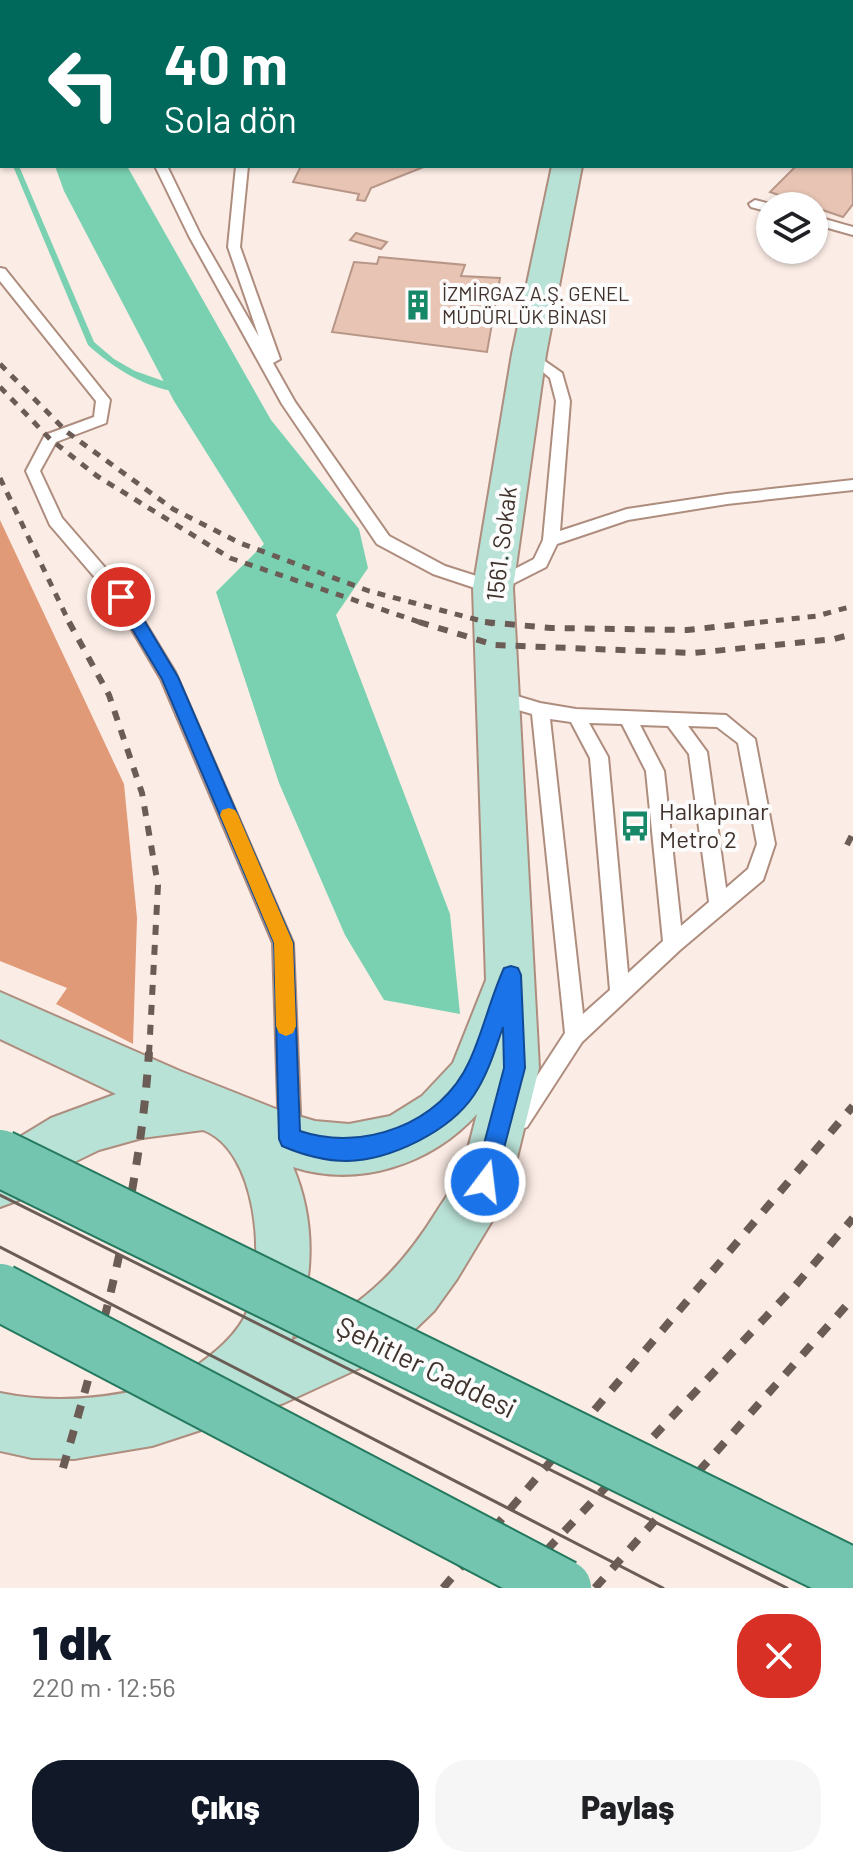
<!DOCTYPE html>
<html lang="tr">
<head>
<meta charset="utf-8">
<style>
	:root { --surface:#fff; --page:#f6f6f6; --text:#202124; --muted:#757577; --accent:#111827 }
	body { margin:0; font-family:Barlow,sans-serif; background:var(--page); color:var(--text); height:100vh; display:flex; flex-direction:column; font-size:30px; white-space:nowrap }
	* { box-sizing:border-box; margin:0 }
	p { font-size:26px; color:var(--muted) }
	.icon { flex:none; width:44px; height:44px; fill:none; stroke:currentColor; stroke-width:2; stroke-linecap:round; stroke-linejoin:round }
	.map { position:relative; height:1588px; overflow:hidden }
	.drawer { display:flex; flex-direction:column; background:var(--surface); flex:1 }
	.drawer>* { flex:none }
	.banner { position:absolute; left:0px; top:0px; width:854px; height:168px; box-shadow:0 2px 6px #0004; background:#00695c; color:#fff; overflow:hidden }
	.tools { position:absolute; left:756px; top:192px; display:grid; gap:16px }
	.tools a { display:grid; place-items:center; width:72px; height:72px; border-radius:50%; background:var(--surface); box-shadow:0 2px 6px #0004; font-size:40px }
	.pin { position:absolute; display:grid; place-items:center; width:68px; height:68px; color:#fff; margin:-34px; border:4px solid #fff; border-radius:50%; box-shadow:0 2px 8px #0007 }
	.me { position:absolute; width:88px; margin:-44px; rotate:15deg; stroke-linejoin:round; filter:drop-shadow(0 0 6px #0008) }
	.turn { display:flex; align-items:center; gap:28px; height:168px; padding:0 32px; font-size:36px }
	.turn .icon { width:104px; height:104px; stroke-width:2.5 }
	.turn b { display:block; font-size:56px; line-height:68px }
	.round { display:grid; place-items:center; flex:none; width:84px; height:84px; border-radius:32px; background:var(--page) }
	.head { display:flex; align-items:center; justify-content:space-between; height:136px; padding:0 32px }
	h1 { font-size:48px; font-weight:800; line-height:60px; color:var(--accent) }
	.primary-button { display:flex; gap:16px; margin-top:auto; padding:16px 32px }
	.primary-button a { flex:1; height:92px; border-radius:32px; background:var(--accent); color:#fff; font-size:32px; font-weight:800; line-height:92px; text-align:center }
	.primary-button a+a { background:var(--page); color:var(--text) }
	.map>svg:first-child { display:block }
</style>
</head>
<body>
<div class="map">
<svg width="853" height="1588" viewBox="0 0 853 1588">
	<rect width="100%" height="100%" fill="#fbece5"/>
	<polygon fill="#e19a78" points="0,520 124,784 137,918 133,1044 56,1004 67,988 0,961"/>
	<polygon fill="#7ad1b1" points="55,166 127,166 271,420 359,529 368,568 336,615 450,914 460,1014 384,1000 345,935 279,783 216,592 264,544 174,401 64,191"/>
	<g fill="none" stroke-linecap="round" stroke-linejoin="round">
		<path fill="#7ad1b1" fill-rule="evenodd" d="M13,166H19L94,342L114,359L135,371L183,388V392C149,391 112,367 88,345Z"/>
	</g>
	<g fill="#e7c4b4" stroke="#b79687" stroke-width="2">
		<polygon points="852,141 853,204 843,217 770,192 796,166 852,166"/>
		<polygon points="301,166 426,166 371,188 365,201 357,200 359,194 293,182"/>
		<polygon points="356,233 387,242 381,249 350,240"/>
		<polygon points="379,257 465,265 461,276 500,278 487,352 332,332 354,262 377,264"/>
	</g>
	<g fill="none" stroke-linecap="round" stroke-linejoin="round">
		<g stroke="#ae8d7e" stroke-width="4">
			<g id="lane">
				<polygon points="435,0 446,0 447,2 436,2"/>
				<rect x="852" y="70" width="1" height="6"/>
				<polygon points="155,166 167,166 201,236 259,337 228,247 236,166 248,166 240,247 280,359 273,363 295,402 389,536 445,566 492,581 534,559 543,540 556,401 550,378 522,354 529,350 562,373 570,401 560,531 627,509 727,494 853,480 853,490 727,504 628,520 557,544 546,567 493,594 433,574 377,544 282,404 189,236"/>
				<polygon points="755,200 774,205 775,206 770,206 770,212 751,207 749,204"/>
				<polygon points="814,216 853,227 853,235 814,224"/>
				<polygon points="0,268 5,269 110,400 106,423 56,442 40,471 62,518 127,593 175,672 293,943 301,1136 297,1143 290,1146 283,1143 279,1136 273,943 161,679 115,601 50,525 26,471 45,435 94,417 96,401 0,281"/>
				<path d="M497,690L540,703L576,709L726,715L755,739L775,844L763,880L680,950L582,1042L527,1127L520,1130L513,1127L509,1120L513,1113L565,1033L532,714L491,702L488,697ZM550,719L571,722L590,758L610,990L583,1014ZM589,723L622,724L646,771L663,941L628,973L608,757ZM640,725L668,726L689,754L709,902L681,926L664,771ZM688,726L717,727L738,743L757,844L748,869L726,888L707,752Z"/>
			</g>
		</g>
		<g stroke="#ae8d7e" stroke-width="4">
			<g id="secondary">
				<polygon points="803,0 832,0 802,2"/>
				<path d="M552,166H582L546,354L513,588L539,1068L511,1182L504,1201L457,1279L434,1311L409,1335L364,1366L284,1403L152,1446L74,1459L32,1458L0,1451V1393C63,1406 125,1397 186,1377L189,1371C211,1356 239,1335 248,1309C265,1260 258,1151 203,1130L142,1138L99,1150L64,1167L19,1200L0,1207V1149L51,1118L116,1094L0,1039V992L180,1071L281,1111L315,1121L349,1124L390,1116L422,1096L453,1063L486,980L473,588L512,354ZM477,1114C472,1132 468,1151 462,1169C457,1183 445,1198 437,1211C398,1274 358,1310 291,1341C314,1286 317,1223 293,1167C358,1188 431,1165 477,1114Z"/>
			</g>
		</g>
		<g stroke="#24795e" stroke-width="4">
			<g id="highway">
				<polygon points="64,0 93,0 63,2"/>
				<polygon points="106,0 135,0 105,2"/>
				<polygon points="182,0 210,0 181,2"/>
				<polygon points="0,52 2,52 0,69"/>
				<polygon points="2,136 2,155 0,156 0,137"/>
			</g>
		</g>
		<use href="#lane" fill="#fff" fill-rule="evenodd"/>
		<use href="#secondary" fill="#b9e2d7" fill-rule="evenodd"/>
		<use href="#highway" fill="#159f79" fill-rule="evenodd"/>
		<g stroke="#6b5d56" stroke-width="3">
			<polyline points="0,1195 787,1588"/>
			<polyline points="0,1247 663,1588"/>
		</g>
		<g stroke="#6b5d56" stroke-width="5" stroke-dasharray="8 8" stroke-linecap="butt">
			<polyline points="0,364 67,432 173,509 240,543 369,591 493,624"/>
			<polyline points="0,387 50,439 97,476 230,558 425,624"/>
			<polyline points="0,478 70,624"/>
			<polyline points="744,624 817,616 853,606"/>
		</g>
		<g stroke="#6b5d56" stroke-width="6" stroke-dasharray="10 10" stroke-linecap="butt">
			<polyline points="69,622 109,695 142,793 158,885 149,1054"/>
			<polyline points="419,622 495,645 694,653 834,639 853,634"/>
			<polyline points="485,622 551,628 687,630 762,622"/>
			<polyline points="847,845 853,833"/>
		</g>
		<g stroke="#6b5d56" stroke-width="8" stroke-dasharray="13 13" stroke-linecap="butt">
			<path d="M63,1468C103,1331 140,1195 149,1052"/>
			<polyline points="443,1588 853,1106"/>
			<polyline points="511,1588 795,1286 853,1218"/>
			<polyline points="595,1588 853,1298"/>
			<polyline points="816,1588 853,1546"/>
		</g>
		<g stroke="#24795e" stroke-width="60" stroke-linecap="butt">
			<g id="primary-bridge">
				<polyline points="0,1158 853,1577"/>
				<polyline points="0,1292 563,1588"/>
			</g>
		</g>
		<use href="#primary-bridge" stroke="#73c5af" stroke-width="56"/>
	</g>
	<path fill="#1a73e8" stroke="#114b97" stroke-width="2" d="M121,590L127,592L178,677L293,943L300,1131C362,1152 441,1124 469,1062C483,1032 490,999 504,968L511,966L518,968L521,975L525,1068L493,1190L485,1193L477,1190L474,1182L504,1068L503,1027C495,1050 488,1074 474,1095C450,1131 391,1160 347,1161C324,1161 303,1155 282,1146L279,1139L274,943L162,679L113,597Z"/>
	<polygon fill="#f59e0b" points="229,808 235,810 238,815 293,943 296,1026 293,1033 286,1036 279,1033 276,1026 274,943 220,815 222,810"/>
	<defs>
		<g id="building-bare" transform="scale(2.4)"><path d="M-4-6H4V6H1V3H-1V6H-4ZM-2.5-4.3h1.7v1.8h-1.7ZM.8-4.3h1.7v1.8H.8ZM-2.5-1h1.7V.8h-1.7ZM.8-1h1.7V.8H.8Z" fill="#168868" stroke="#fcfcfc" stroke-width="2.5" paint-order="stroke"/></g>
		<g id="bus-bare" transform="scale(2.4)"><path d="M-5-6H5V4H4V6H2V4H-2V6H-4V4H-5ZM-3.5-4V0h7V-4ZM-3.5 1.2v1.5H-2V1.2ZM2 1.2v1.5H3.5V1.2Z" fill="#168868" stroke="#fcfcfc" stroke-width="2.5" paint-order="stroke"/></g>
	</defs>
	<g fill-rule="evenodd">
		<use href="#building-bare" x="418" y="305"/>
		<use href="#bus-bare" x="635" y="826"/>
	</g>
	<g text-anchor="middle" stroke-width="8" stroke-linejoin="round" paint-order="stroke">
		<g font-size="20" fill="#40322c" stroke="#fcfcfc" text-anchor="start">
			<text x="442" y="301">İZMİRGAZ A.Ş. GENEL<tspan x="442" dy="23">MÜDÜRLÜK BİNASI</tspan></text>
		</g>
		<g font-size="24" fill="#40322c" stroke="#fcfcfc">
			<text transform="translate(502 544) rotate(-83)" y="8">1561. Sokak</text>
		</g>
		<g font-size="24" fill="#40322c" stroke="#fcfcfc" text-anchor="start">
			<text x="659" y="820">Halkapınar<tspan x="659" dy="28">Metro 2</tspan></text>
		</g>
		<g font-size="28" fill="#40322c" stroke="#fcfcfc">
			<text transform="translate(426 1367) rotate(26)" y="10">Şehitler Caddesi</text>
		</g>
	</g>
</svg>
<div class="tools">
<a><svg class="icon" aria-label="layers" viewBox="0 0 24 24"><path d="M12 4l9 5-9 5-9-5zM3 14l9 5 9-5"/></svg></a>
</div>
<div class="pin" style="left:121px;top:597px;background:#d93025"><svg class="icon" aria-label="arrive" viewBox="0 0 24 24"><path d="M6 21V4h12l-3 4 3 4H6"/></svg></div>
<svg class="me" style="left:485px;top:1182px" viewBox="-20 -20 40 40"><circle r="17" fill="#1a73e8" stroke="#fff" stroke-width="3"/><path d="M0-11L8 9 0 5-8 9z" fill="#fff"/></svg>
<div class="banner">
<div class="turn"><svg class="icon" aria-label="left" viewBox="0 0 24 24"><path d="M17 20v-9H6M10 6l-5 5 5 5"/></svg><div><b>40 m</b>Sola dön</div></div>
</div>
</div>
<section class="drawer">
<div class="head"><div><h1>1 dk</h1><p>220 m · 12:56</p></div><a class="round" style="background:#d93025;color:#fff"><svg class="icon" aria-label="close" viewBox="0 0 24 24"><path d="M6 6l12 12M18 6L6 18"/></svg></a></div>
<div class="primary-button"><a>Çıkış</a><a>Paylaş</a></div>
</section>
</body>
</html>
